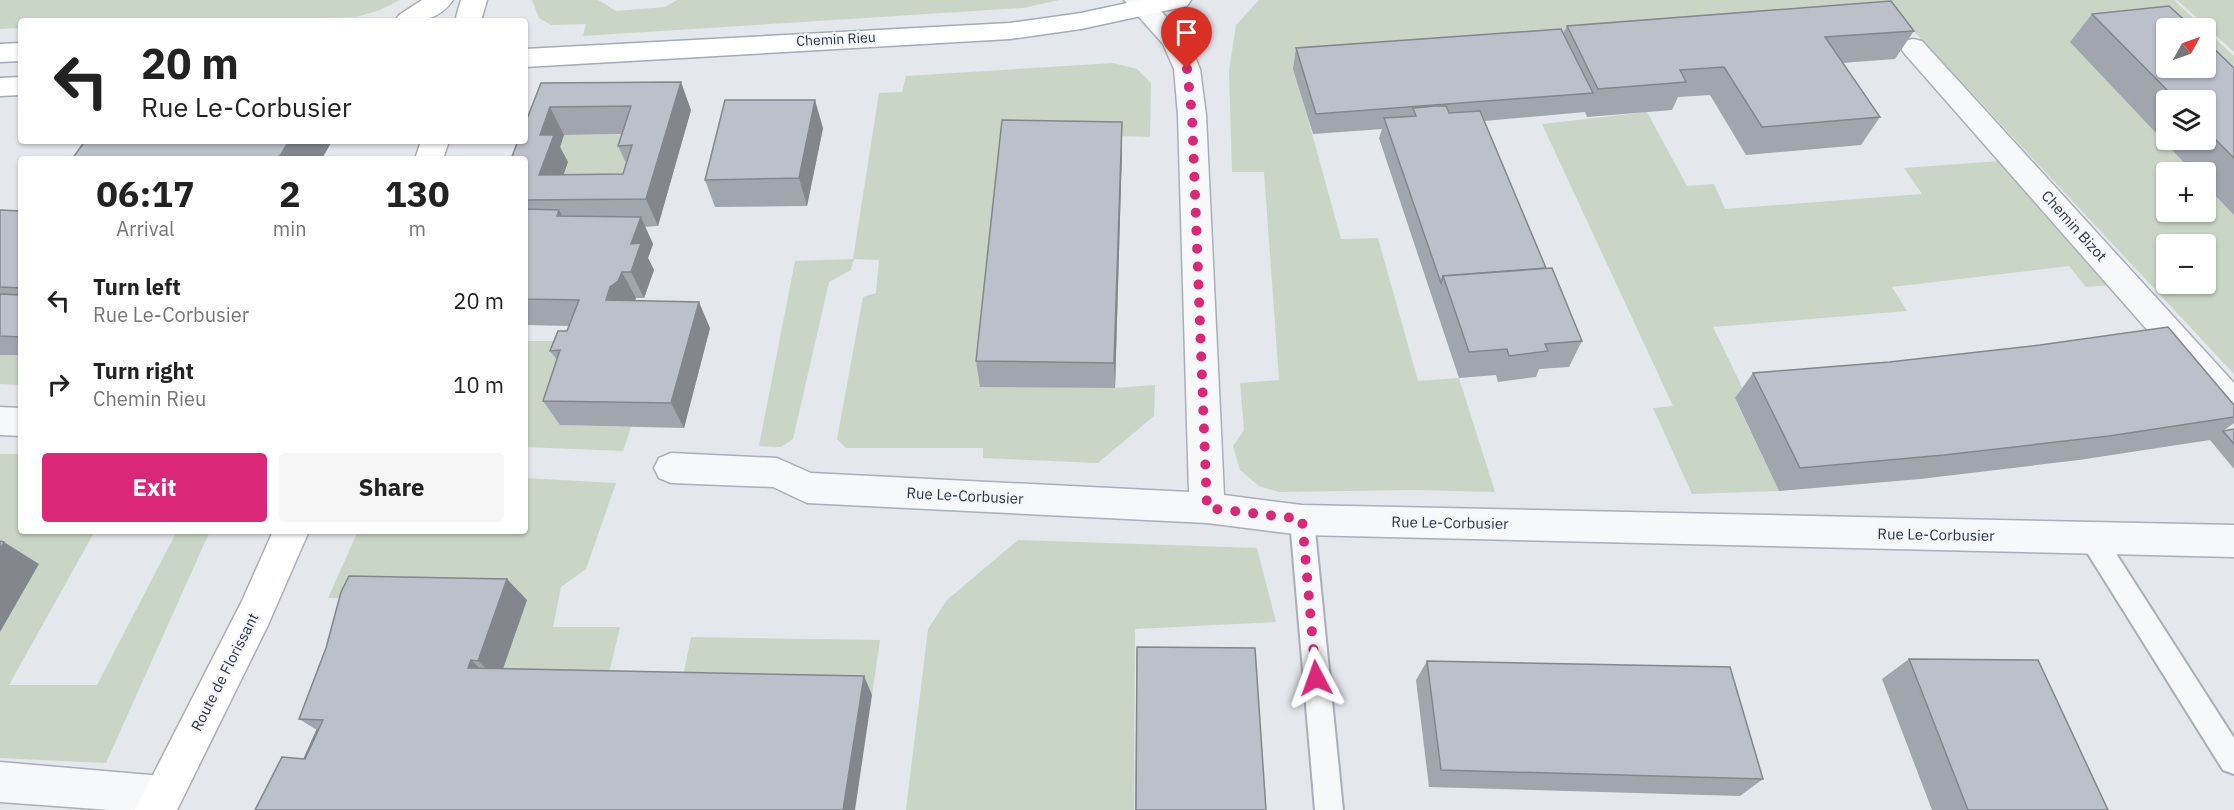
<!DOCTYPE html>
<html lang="en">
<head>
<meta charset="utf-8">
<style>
	:root { --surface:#fff; --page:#f6f6f6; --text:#222; --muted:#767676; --accent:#db2777 }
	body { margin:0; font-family:"IBM Plex Sans",sans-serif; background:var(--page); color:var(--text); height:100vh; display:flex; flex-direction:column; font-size:22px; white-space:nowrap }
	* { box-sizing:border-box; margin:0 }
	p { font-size:20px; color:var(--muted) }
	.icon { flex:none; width:33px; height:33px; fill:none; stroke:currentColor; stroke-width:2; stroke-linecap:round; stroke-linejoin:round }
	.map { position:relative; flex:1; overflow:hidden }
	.panel { position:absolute; left:18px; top:156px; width:510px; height:378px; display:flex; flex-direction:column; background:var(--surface); border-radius:6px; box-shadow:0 2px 4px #0004 }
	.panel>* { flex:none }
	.banner { position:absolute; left:18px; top:18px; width:510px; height:126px; border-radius:6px; box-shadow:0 2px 4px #0004; background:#fff; color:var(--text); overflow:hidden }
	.needle { width:39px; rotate:50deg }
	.fabs { position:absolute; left:2156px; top:18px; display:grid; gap:12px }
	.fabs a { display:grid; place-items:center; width:60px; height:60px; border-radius:6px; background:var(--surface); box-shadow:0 2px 4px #0004; font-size:30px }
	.pin { position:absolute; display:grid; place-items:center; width:51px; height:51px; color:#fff; margin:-62px -26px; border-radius:50% 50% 50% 0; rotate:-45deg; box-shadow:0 0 6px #0007 }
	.pin .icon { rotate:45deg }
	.me { position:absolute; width:66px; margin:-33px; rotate:356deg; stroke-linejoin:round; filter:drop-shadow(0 0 4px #0008) }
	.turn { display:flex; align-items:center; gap:21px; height:126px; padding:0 24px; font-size:27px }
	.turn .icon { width:78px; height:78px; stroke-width:2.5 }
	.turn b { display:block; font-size:42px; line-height:51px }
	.eta { display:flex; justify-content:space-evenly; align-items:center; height:102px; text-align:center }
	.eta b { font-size:36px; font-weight:800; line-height:42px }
	.button { display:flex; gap:12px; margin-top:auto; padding:12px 24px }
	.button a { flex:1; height:69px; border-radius:6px; background:var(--accent); color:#fff; font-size:24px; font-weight:800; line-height:69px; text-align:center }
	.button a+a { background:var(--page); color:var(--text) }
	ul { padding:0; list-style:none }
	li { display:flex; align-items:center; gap:18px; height:84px; padding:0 24px }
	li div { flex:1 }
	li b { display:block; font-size:22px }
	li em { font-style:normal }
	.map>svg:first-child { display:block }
</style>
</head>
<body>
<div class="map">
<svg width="2234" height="810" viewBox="0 0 2234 810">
	<rect width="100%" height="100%" fill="#e4e7ec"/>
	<g fill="#c9d6c5" fill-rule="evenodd">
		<polygon points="0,0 400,0 380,10 356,17 199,21 21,21 21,28 0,29"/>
		<polygon points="532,0 598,0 616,11 665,7 677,0 1059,0 1023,8 583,36 586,24 551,25 539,18"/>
		<path d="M1259,0H2174L2204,28H2166V68H2205V29L2234,56V374L1909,26L1294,68L1341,239L1378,238L1418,381L1459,378L1495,492L1414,490L1279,492L1259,486L1240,470L1233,446L1244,430L1240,383L1279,380L1264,172H1232L1229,71L1236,25ZM2166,100H2205V140H2166ZM2166,172H2205V212H2166ZM2166,244H2205V284H2166Z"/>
		<polygon points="2177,0 2234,0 2234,52"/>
		<polygon points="1113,63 1137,69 1151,83 1150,137 1121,136 980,386 1114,388 1155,385 1154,416 1098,463 983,458 983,448 846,448 837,439 863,297 876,293 879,260 854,259 851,270 829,282 793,439 781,447 759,446 795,261 853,259 879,93 902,92 906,76"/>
		<polygon points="1647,112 1687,186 1714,184 1725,209 1922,194 1904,168 1998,161 2111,285 2086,287 2069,266 1892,287 1907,311 1713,327 1747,397 1735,399 1779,491 1692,494 1653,408 1673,406 1542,124"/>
		<polygon points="642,134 631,173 554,203 568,163 555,162 564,135"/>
		<polygon points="525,341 588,341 561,425 631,427 623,451 525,447"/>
		<polygon points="0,354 21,355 21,385 0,384"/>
		<polygon points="0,454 21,454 21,531 95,531 9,685 97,685 177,531 210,531 106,763 0,758"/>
		<polygon points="525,478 616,483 586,569 561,587 553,627 620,627 605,690 499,680 526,600 328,598 358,531 525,531"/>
		<polygon points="1018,540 1257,548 1276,622 1135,629 1134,810 906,810 928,629 947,600"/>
		<polygon points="691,637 880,640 872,695 680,691"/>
	</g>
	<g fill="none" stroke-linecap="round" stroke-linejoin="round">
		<g stroke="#a9aeb7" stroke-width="4">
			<g id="lane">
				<polygon points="1302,510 1310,513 1314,520 1343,810 1315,810 1290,520 1294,513"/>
				<polygon points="2092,527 2101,530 2234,738 2234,774 2223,770 2083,546 2080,538 2083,530"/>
			</g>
		</g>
		<g stroke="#a9aeb7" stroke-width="3">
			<g id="street">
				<polygon points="1124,0 1151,0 1188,41 1200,69 1206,115 1224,495 1302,505 2234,525 2234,557 1302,535 1207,523 807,503 773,487 671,483 659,478 654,468 659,458 671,453 777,458 811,473 1189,492 1178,115 1174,69 1163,44"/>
				<polygon points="1913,39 1922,41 2234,383 2234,419 2222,415 1904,53 1900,47 1904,41"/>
				<polygon points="0,407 21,408 21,436 0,435"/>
				<polygon points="0,762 162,776 176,782 182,796 176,810 110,810 0,802"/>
			</g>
		</g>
		<g stroke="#a9aeb7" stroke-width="3">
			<g id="secondary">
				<path d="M422,0H453C438,22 418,21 395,21L399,15Z"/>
				<polygon points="461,0 487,0 481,21 455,21"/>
				<polygon points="421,141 449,141 443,159 415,159"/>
				<polygon points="273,531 309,531 268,625 177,810 135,810 242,601"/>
			</g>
		</g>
		<g stroke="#a3abb8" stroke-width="3">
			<g id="primary">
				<polygon points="1141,0 1191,0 1187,6 1081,29 1010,39 525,67 525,49 1010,23 1081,13"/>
				<polygon points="21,43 21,61 0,62 0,44"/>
				<polygon points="21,77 21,95 0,96 0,78"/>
			</g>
		</g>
		<use href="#lane" fill="#f7f8fa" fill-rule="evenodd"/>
		<use href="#street" fill="#f7f8fa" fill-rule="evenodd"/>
		<use href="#secondary" fill="#fff" fill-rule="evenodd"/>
		<use href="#primary" fill="#fff" fill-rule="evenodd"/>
	</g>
	<g fill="#a1a5ae" fill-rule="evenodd">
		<path d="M2092,14L2234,68V215L2205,185V172H2193L2070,42ZM2166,100H2205V140H2166Z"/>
		<polygon points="1567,26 1914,31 1895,59 1842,63 1880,117 1861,145 1746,155 1710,95 1678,97 1672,110 1587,117 1585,112 1484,121 1546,268 1582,341 1569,367 1539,369 1536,377 1498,382 1496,375 1459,378 1379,138 1382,129 1313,134 1293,69 1296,48 1563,34"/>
		<path d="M541,83L691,110L658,226L645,227L653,244L648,258L654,270L644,298H636L635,300L710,328L684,428L560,425L543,401L557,360L550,351L567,331L569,326L525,325V159ZM622,134L618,146L626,163L623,174L563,175L568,162L560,147L564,135Z"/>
		<polygon points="823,128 807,206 715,207 705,180"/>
		<polygon points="1122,150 1115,388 980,387 976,361"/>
		<polygon points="0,210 21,211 21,355 0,355"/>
		<polygon points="1753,373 2234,405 2234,423 2223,431 2234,429 2234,469 2210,440 2079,460 1920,479 1779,491 1735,398"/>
		<polygon points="527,600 503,669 872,695 317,730 299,719"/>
		<polygon points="1137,647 1266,810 1135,810"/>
		<polygon points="1909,659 2108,810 1932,810 1882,679"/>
		<polygon points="1427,661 1763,779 1740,796 1429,787 1416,680"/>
	</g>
	<g fill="#83868d">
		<polygon points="681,82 691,110 658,226 646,199"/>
		<polygon points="815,100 823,128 807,206 799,178"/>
		<polygon points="550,107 564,135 560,147 568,162 555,200 539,175 540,135"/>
		<polygon points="1122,122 1122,150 1115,388 1114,363"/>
		<polygon points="289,141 332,141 322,159 278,159"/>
		<polygon points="559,210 574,237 557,216"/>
		<polygon points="641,217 653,244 648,258 654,270 644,298 631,272 631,244"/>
		<polygon points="622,272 636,298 632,308 606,300 610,287"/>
		<polygon points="699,302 710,328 684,428 671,403"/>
		<polygon points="4,542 39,564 0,632 0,549"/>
		<polygon points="507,579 527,600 499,680 478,661"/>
		<polygon points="471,660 492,680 468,668"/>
		<polygon points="864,676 872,695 855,810 843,810"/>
	</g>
	<g fill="#bbc0ca" stroke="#83868d" stroke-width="1.5" fill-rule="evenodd">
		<polygon points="1891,1 1914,31 1825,37 1880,117 1762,127 1724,67 1680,70 1686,82 1598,89 1567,26"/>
		<polygon points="2169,6 2193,28 2166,28 2166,68 2205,68 2205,40 2234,68 2234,158 2205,129 2205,100 2177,100 2092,14"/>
		<polygon points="1561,29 1593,93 1316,114 1296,48"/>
		<path d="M681,82L646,199L525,200V159H511L518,141H525V124L541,83ZM631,106L618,146L632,145L623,174L539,175L554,135H540L550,107Z"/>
		<polygon points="725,100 815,100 799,178 705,180"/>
		<polygon points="1435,106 1446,106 1449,113 1480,111 1546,268 1443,276 1441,283 1384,118 1416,116 1413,108"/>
		<polygon points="1002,120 1122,122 1114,363 976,361"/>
		<polygon points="85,141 289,141 278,159 72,159"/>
		<polygon points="525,209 559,210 557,216 641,217 631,244 641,243 631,272 622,272 618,281 610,287 606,300 699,302 671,403 543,401 560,350 550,351 558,331 567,331 579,300 525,299"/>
		<polygon points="0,210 21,211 21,288 0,287"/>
		<polygon points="1552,268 1582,341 1545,344 1548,351 1509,356 1507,349 1469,352 1443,276"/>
		<polygon points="0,294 21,295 21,337 0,336"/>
		<polygon points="2168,327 2234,405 2234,417 2109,436 1944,455 1800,468 1753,373 1889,362 2040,345"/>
		<polygon points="2234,429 2234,444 2223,431"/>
		<polygon points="0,541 4,542 0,549"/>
		<polygon points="349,576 507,579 478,661 471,660 468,668 864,676 843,810 255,810 282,757 305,759 323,720 299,719 326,648 341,592"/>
		<polygon points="1137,647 1255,648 1266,810 1136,810"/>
		<polygon points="1909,659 2038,660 2108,810 1968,810"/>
		<polygon points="1427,661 1730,667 1763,779 1441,770"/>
		<polygon points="317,730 318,730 304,759"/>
	</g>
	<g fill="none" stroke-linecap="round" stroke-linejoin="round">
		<polyline stroke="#db2777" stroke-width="10" stroke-dasharray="0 18" points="1187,69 1192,115 1207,508 1302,519 1316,678"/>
	</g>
	<g text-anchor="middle" stroke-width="4.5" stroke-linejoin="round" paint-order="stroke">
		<g font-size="14" fill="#2b3445" stroke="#f4f6f9">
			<text transform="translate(836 39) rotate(-3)" y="5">Chemin Rieu</text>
		</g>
		<g font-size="15" fill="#2b3445" stroke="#f4f6f9">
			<text transform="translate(2074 226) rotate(48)" y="5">Chemin Bizot</text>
			<text transform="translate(965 496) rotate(3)" y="5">Rue Le-Corbusier</text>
			<text transform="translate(1450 523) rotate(1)" y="5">Rue Le-Corbusier</text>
			<text transform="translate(1936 535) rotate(1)" y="5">Rue Le-Corbusier</text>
			<text transform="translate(225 672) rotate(-63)" y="5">Route de Florissant</text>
		</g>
	</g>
</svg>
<div class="fabs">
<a><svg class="needle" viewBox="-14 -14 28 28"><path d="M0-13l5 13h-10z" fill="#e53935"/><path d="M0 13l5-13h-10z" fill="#767676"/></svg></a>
<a><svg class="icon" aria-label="layers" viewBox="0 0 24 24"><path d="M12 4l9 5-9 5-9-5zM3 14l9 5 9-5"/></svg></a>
<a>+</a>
<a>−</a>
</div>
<div class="pin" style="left:1187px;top:69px;background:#d93025"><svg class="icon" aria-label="arrive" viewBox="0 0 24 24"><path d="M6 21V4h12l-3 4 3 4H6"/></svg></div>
<svg class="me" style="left:1316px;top:678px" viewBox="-20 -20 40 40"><path d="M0-17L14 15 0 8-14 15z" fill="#db2777" stroke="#fff" stroke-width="4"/></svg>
<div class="banner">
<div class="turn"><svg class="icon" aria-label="left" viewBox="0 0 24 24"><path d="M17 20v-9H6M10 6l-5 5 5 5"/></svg><div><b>20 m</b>Rue Le-Corbusier</div></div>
</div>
<section class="panel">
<div class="eta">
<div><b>06:17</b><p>Arrival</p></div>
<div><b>2</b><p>min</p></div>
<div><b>130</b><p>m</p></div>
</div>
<ul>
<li><svg class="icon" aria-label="left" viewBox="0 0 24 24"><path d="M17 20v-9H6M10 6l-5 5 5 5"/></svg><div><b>Turn left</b><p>Rue Le-Corbusier</p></div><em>20 m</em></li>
<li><svg class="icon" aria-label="right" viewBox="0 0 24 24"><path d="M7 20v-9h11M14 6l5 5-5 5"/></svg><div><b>Turn right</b><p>Chemin Rieu</p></div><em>10 m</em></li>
</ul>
<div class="button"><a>Exit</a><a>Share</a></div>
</section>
</div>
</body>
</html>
